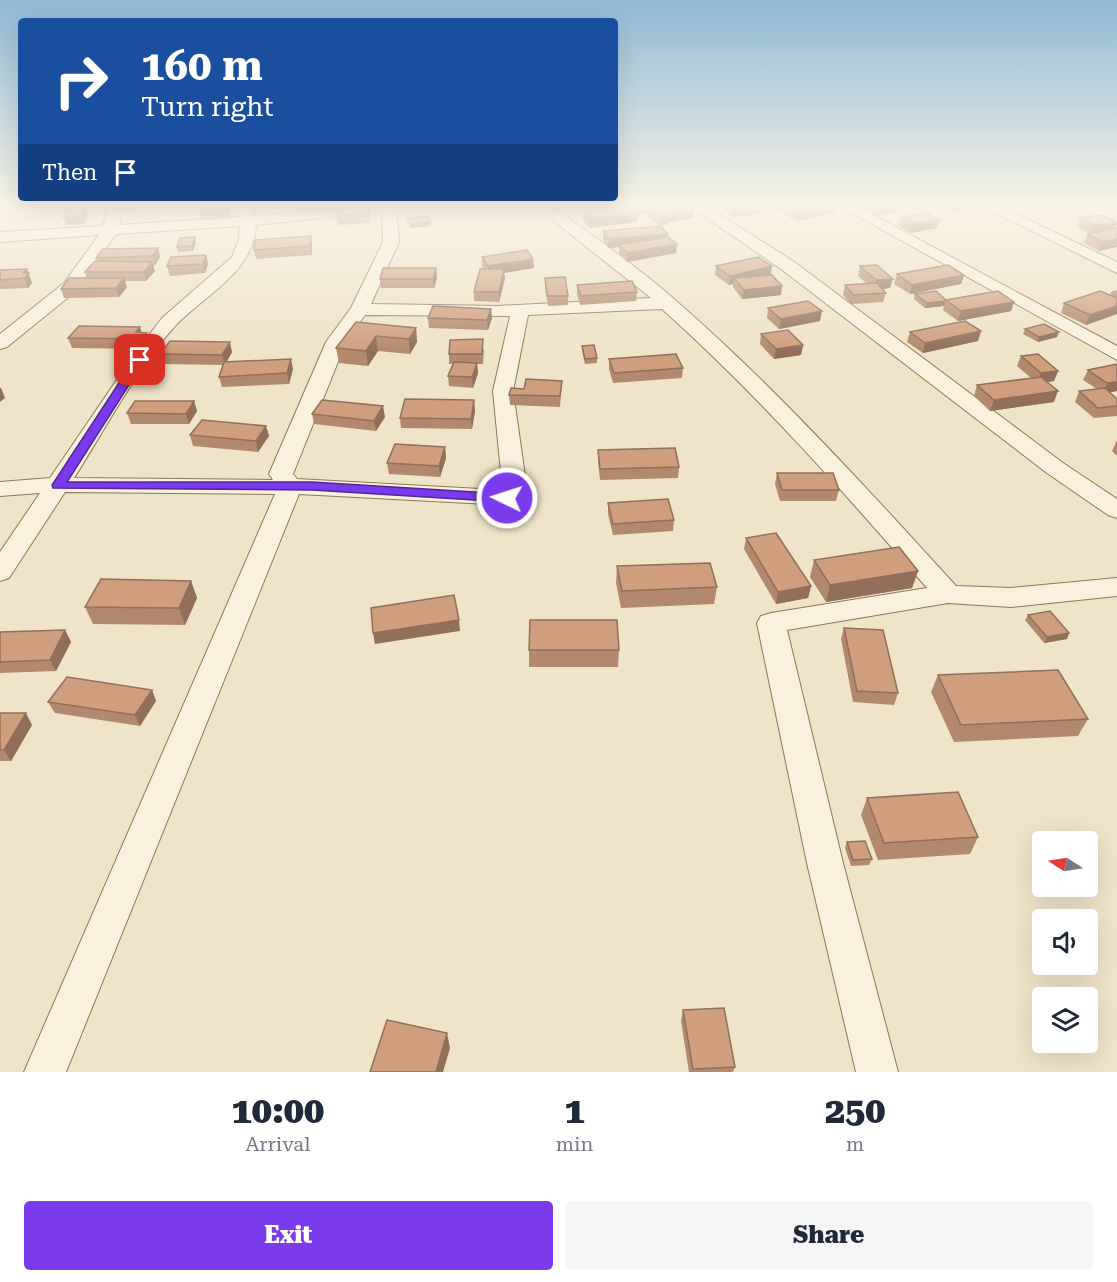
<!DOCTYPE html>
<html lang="en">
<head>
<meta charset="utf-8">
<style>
	:root { --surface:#fff; --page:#f6f6f7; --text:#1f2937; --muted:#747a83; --accent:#7c3aed }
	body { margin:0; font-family:"Roboto Serif",serif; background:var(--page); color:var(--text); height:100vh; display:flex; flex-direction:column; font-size:22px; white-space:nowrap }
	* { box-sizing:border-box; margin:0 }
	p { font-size:20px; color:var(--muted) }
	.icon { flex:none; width:33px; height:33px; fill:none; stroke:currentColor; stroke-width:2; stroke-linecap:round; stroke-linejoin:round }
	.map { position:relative; height:1072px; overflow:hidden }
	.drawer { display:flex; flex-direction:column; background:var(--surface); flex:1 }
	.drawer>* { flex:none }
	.guide { position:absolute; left:18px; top:18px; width:600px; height:183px; border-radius:6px; box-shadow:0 6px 24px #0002; background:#1a4fa0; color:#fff; overflow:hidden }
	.needle { width:39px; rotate:282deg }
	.fabs { position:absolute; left:1032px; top:831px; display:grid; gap:12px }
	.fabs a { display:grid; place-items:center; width:66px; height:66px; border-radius:6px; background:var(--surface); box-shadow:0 6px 24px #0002; font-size:30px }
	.pin { position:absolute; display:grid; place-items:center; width:51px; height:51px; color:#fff; margin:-26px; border-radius:12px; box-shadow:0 3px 9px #0006 }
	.me { position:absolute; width:66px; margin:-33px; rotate:274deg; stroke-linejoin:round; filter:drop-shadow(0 0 4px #0008) }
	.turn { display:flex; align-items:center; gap:21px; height:126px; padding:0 24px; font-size:27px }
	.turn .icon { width:78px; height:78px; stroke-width:2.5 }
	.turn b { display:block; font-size:42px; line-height:51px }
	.then { display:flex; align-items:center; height:57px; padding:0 24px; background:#0003; gap:12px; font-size:22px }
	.eta { display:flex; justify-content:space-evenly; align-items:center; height:102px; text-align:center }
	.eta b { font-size:36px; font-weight:800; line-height:42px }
	.cta { display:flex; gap:12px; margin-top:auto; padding:12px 24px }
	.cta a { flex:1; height:69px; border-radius:6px; background:var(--accent); color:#fff; font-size:24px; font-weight:800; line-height:69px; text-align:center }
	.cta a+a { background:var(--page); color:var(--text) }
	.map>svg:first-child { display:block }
</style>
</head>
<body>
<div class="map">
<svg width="1117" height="1072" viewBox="0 0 1117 1072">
	<rect width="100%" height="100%" fill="#f0e4c8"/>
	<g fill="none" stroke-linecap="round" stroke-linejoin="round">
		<g stroke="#8d765c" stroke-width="2">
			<g id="minor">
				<path d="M109,203H123L119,225L239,217L237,203H251L254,216L396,203L399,242L371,304L498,306L651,298L531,203H547C590,234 634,264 674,299C775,387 866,487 956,586L1011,588L1117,578V596L1011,607L948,603L787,630L843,863L898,1072H856L807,863L757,623L761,616L771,613L927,588C843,491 758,395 662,309L528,315L513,391L526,483L516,503L507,505L299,494L66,1072H24L275,494L65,492L9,578L0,581V552L40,493L0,496V482L50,478L133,356L162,318L232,257L239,239L240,226L116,234L76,291L7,347L0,349V334L64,283L99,235L0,242V232L103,226ZM382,211L383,242L351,308L326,342L269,474L273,480L74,478C104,431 139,365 176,325C206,294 254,272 256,225ZM365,315L510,316L493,391L502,483L499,490L297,479L293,474L346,342Z"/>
				<polygon points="685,203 701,203 793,261 1063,463 1117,499 1117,518 1108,515 1047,473 781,269"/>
				<polygon points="834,203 851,203 1117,346 1117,360"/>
				<polygon points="975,203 993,203 1117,262 1117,273"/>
			</g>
		</g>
		<use href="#minor" fill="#faf1dc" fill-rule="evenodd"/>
	</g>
	<g fill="#b2896c">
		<polygon points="627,203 654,208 694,210 693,218 660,225 648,218 648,213 637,215 637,222 589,228 583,220 583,211 627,206"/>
		<polygon points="726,203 760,205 759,214 731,217 725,211"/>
		<polygon points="764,203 835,203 835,212 796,221 783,214 783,212 780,212"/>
		<polygon points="850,203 902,203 900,211 877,216 865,209 866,204 858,206"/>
		<polygon points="968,203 967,207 957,213 950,211 951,207"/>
		<polygon points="996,203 1030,203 1029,205 1002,207"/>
		<polygon points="135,207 131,212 116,212 115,208"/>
		<polygon points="369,208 370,223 338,225 337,216"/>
		<polygon points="901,217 937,228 910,233 898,225"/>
		<polygon points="1080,217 1115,229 1099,251 1084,243 1087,234 1089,234 1077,226"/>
		<polygon points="603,231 667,237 677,244 676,253 627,262 619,254 619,247 608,248 603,240"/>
		<polygon points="311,236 312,245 312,255 256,259 254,250"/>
		<polygon points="196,242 193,251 178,252 177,247"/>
		<polygon points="158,248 160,257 155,265 153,266 155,271 146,281 125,281 127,287 119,297 64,298 61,289 87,278 85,272 97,261 96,258"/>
		<polygon points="206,255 208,264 205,273 170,276 167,266"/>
		<polygon points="482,257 533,259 534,268 504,273 505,278 499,302 474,301 474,292 484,269 482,266"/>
		<polygon points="716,266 772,266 771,275 781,295 742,299 733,287 733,284 729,285 715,275"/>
		<polygon points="860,266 890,288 882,289 886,293 883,302 851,304 843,295 845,285 867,284 858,276"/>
		<polygon points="436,268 437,278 434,288 381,288 380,279"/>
		<polygon points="27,269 32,283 28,288 0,289 0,270"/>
		<polygon points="897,274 964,275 961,284 910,294 894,284"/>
		<polygon points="545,278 568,296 568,305 548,306 545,287"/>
		<polygon points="577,285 637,292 636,301 580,305 577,294"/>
		<polygon points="1117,290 1117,314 1086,325 1061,313 1064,303 1110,295 1112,291"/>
		<polygon points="915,294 947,300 1014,302 1011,311 958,321 943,310 944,306 925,308 914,299"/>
		<polygon points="768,308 820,321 779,329 767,318"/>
		<polygon points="491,309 492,318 488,330 429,328 428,318"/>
		<polygon points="356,322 416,328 417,342 410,354 378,351 368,366 339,363 336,348"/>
		<polygon points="1025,329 1057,337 1038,342 1023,334"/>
		<polygon points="981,331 978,341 923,353 907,342 910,332"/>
		<polygon points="142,333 150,343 145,349 72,348 68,338"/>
		<polygon points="761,334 803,345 801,355 774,359 760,344"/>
		<polygon points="582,346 597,358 597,363 585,364 582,351"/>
		<polygon points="484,349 483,364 477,364 478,373 473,388 449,386 448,376 453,364 449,364 449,354"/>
		<polygon points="232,352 226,362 293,369 289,384 222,387 219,377 223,365 163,364 160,354"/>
		<polygon points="1021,356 1058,371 1054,381 1047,382 1054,402 990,411 974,396 977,385 1031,378 1017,366"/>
		<polygon points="609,359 683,368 682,378 613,383 609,369"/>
		<polygon points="1117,364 1117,391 1110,392 1117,399 1117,416 1094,418 1075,402 1079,391 1097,389 1083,380 1088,370"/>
		<polygon points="562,381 560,407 510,405 509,395 524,389"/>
		<polygon points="474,400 475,411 472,429 401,428 400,418"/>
		<polygon points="194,401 197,411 189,424 131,424 127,413"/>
		<polygon points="312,414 385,417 376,431 314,424"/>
		<polygon points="266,426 269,436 258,452 193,446 190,435"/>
		<polygon points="1117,440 1117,456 1112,451"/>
		<polygon points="445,447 446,458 440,477 389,474 387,463"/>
		<polygon points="598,450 679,467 678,478 600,480 598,461"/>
		<polygon points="777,473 839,490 836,501 780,501 775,484"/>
		<polygon points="608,503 674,520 673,531 613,535 608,514"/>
		<polygon points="746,538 811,586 808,598 776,604 744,549"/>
		<polygon points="814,560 918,571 912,588 826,602 810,577"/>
		<polygon points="617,566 717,587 714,604 621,608 616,583"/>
		<polygon points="191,581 197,598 185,625 93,624 85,607"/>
		<polygon points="1028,615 1069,633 1067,639 1044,643 1025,620"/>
		<polygon points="844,628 898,693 894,705 853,702 841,639"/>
		<polygon points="65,630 71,642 56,671 0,673 0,632"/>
		<polygon points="529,650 619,650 618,667 529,667"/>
		<polygon points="938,675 1088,719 1078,736 954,742 931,692"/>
		<polygon points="152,690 156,701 140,726 55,713 48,702"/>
		<polygon points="0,713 32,725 11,761 0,761"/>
		<polygon points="867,798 978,837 970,854 878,860 861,815"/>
		<polygon points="847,842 872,859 869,865 851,866 845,848"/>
		<polygon points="683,1010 735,1067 733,1072 689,1072 681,1021"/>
	</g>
	<g fill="#916f58">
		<polygon points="134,203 135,207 131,212 129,208"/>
		<polygon points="229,203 231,203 230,218 202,220 200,212"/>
		<polygon points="309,203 316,203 318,210 297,212 296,204"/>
		<polygon points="787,203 808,203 784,206 783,212 780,212 781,204"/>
		<polygon points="859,203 867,203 866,204 858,206"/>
		<polygon points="902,203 900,211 877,216 879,207"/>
		<polygon points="968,203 967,207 957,213 959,209"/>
		<polygon points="837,204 835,212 796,221 797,212"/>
		<polygon points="85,205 88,214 84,224 66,225 63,217"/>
		<polygon points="760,205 759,214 731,217 732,208"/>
		<polygon points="649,209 648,213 637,215 637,222 589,228 589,219 637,213 637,211"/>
		<polygon points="694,210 693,218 660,225 660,217"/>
		<polygon points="940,220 937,228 910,233 913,224"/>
		<polygon points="431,222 431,226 410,228 409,224"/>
		<polygon points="1117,223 1114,232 1090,234 1093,225"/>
		<polygon points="668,234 667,243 619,245 619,247 608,248 609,239"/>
		<polygon points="311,236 312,245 312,255 310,246"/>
		<polygon points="195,237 196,242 193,251 192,246"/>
		<polygon points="1117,239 1117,247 1099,251 1102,242"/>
		<polygon points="677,244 676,253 627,262 627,253"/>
		<polygon points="158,248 160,257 155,265 152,256"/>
		<polygon points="206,255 208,264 205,273 203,264"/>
		<polygon points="533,259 534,268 504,273 505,278 499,302 499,292 488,275 488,266"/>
		<polygon points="152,262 155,271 146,281 144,272"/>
		<polygon points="772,266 770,275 734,278 733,284 729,285 730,276"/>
		<polygon points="436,268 437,278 434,288 433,279"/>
		<polygon points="27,269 32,283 28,288 23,273"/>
		<polygon points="964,275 961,284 910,294 912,285"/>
		<polygon points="124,278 127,287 119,297 116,288"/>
		<polygon points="893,279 890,288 874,290 876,280"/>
		<polygon points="782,286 781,295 742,299 744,290"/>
		<polygon points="945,301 944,306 925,308 927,303"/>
		<polygon points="1014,302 1011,311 958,321 961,311"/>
		<polygon points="1117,306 1117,314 1086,325 1090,315"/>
		<polygon points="491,309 492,318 488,330 487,320"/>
		<polygon points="822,311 820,321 779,329 781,319"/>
		<polygon points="140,327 143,337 147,333 150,343 145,349 142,339 136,332"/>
		<polygon points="416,328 417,342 410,354 409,339"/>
		<polygon points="981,331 978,341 923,353 925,343"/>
		<polygon points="1059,332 1057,337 1038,342 1039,337"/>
		<polygon points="376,336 378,351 368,366 366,351"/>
		<polygon points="230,342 232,352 225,365 222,355"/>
		<polygon points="803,345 801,355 774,359 776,349"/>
		<polygon points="291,359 293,369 289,384 287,373"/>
		<polygon points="477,363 478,373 473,388 472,377"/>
		<polygon points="1058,371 1054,381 1037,384 1041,373"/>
		<polygon points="1117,382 1117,391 1103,394 1107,383"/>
		<polygon points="0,388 1,388 5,398 0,402"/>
		<polygon points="1058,391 1054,402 990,411 994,400"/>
		<polygon points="474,400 475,411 472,429 471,419"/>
		<polygon points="194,401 197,411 189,424 186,414"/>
		<polygon points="383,406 385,417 376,431 374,421"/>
		<polygon points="266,426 269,436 258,452 256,441"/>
		<polygon points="445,447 446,458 440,477 439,466"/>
		<polygon points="918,571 912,588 826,602 830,585"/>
		<polygon points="191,581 197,598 185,625 179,608"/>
		<polygon points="811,586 808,598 776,604 778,592"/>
		<polygon points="459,620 460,631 375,644 373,633"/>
		<polygon points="65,630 71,642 56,671 50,660"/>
		<polygon points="1069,633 1067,639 1044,643 1047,637"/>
		<polygon points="152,690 156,701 140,726 135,715"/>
		<polygon points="26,713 32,725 11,761 4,750"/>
		<polygon points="447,1033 450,1048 443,1072 436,1072"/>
	</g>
	<g fill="#cf9f7d" stroke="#916f58" stroke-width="1.5">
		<polygon points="119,203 134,203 129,208 115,208"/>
		<polygon points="201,203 229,203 228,209 200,212"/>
		<polygon points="627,203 646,203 654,208 637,211"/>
		<polygon points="683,203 694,210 660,217 649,209"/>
		<polygon points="726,203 757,203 760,205 732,208"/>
		<polygon points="798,203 835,203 837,204 797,212 784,206"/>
		<polygon points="870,203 901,203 879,207"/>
		<polygon points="959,203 968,203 959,209 951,207"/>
		<polygon points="85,205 81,215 63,217 67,207"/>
		<polygon points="630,206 637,213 589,219 583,211"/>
		<polygon points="369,208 369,214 337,216 337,209"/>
		<polygon points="927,213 940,220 913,224 901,217"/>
		<polygon points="1104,215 1117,223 1093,225 1080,217"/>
		<polygon points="428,216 431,222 409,224 407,218"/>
		<polygon points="661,226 668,234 609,239 603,231"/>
		<polygon points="1117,228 1117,239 1102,242 1087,234"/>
		<polygon points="311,236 310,246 254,250 255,240"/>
		<polygon points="195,237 192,246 177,247 180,238"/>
		<polygon points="668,237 677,244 627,253 619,245"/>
		<polygon points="158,248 152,256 96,258 103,249"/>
		<polygon points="527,250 533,259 488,266 482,257"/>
		<polygon points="206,255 203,264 167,266 171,257"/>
		<polygon points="758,257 772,266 730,276 716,266"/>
		<polygon points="95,261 152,262 144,272 85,272"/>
		<polygon points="877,265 893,279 876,280 860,266"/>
		<polygon points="948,265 964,275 912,285 897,274"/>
		<polygon points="383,268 436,268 433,279 380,279"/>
		<polygon points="27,269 23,273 29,273 25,278 0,280 0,270"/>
		<polygon points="480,269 504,269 499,292 474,292"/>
		<polygon points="772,275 782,286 744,290 734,278"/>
		<polygon points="565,277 568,296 547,296 545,278"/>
		<polygon points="69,278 124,278 116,288 61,289"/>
		<polygon points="632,281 637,292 581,296 577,285"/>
		<polygon points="877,283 886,293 853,295 845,285"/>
		<polygon points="936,291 947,301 927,303 915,294"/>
		<polygon points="998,291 1014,302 961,311 946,300"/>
		<polygon points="1100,291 1117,298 1117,306 1090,315 1064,303"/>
		<polygon points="808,301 822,311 781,319 768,308"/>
		<polygon points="433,306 491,309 487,320 428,318"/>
		<polygon points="965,321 981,331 925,343 910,332"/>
		<polygon points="356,322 416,328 409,339 376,336 366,351 336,348"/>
		<polygon points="1044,324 1059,332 1039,337 1025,329"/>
		<polygon points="79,326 140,327 136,332 147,333 142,339 68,338"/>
		<polygon points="788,330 803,345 776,349 761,334"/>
		<polygon points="483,339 482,354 449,354 450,340"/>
		<polygon points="170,341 230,342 222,355 160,354"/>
		<polygon points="594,345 597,358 585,359 582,346"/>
		<polygon points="676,354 683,368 614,373 609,359"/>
		<polygon points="1038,354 1058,371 1041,373 1021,356"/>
		<polygon points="291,359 287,373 219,377 224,362"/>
		<polygon points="454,362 477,363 472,377 448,376"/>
		<polygon points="1117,364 1117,382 1107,383 1088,370"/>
		<polygon points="1041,377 1058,391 994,400 977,385"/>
		<polygon points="526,379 562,381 560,396 509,395 511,388 524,389"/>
		<polygon points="1105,388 1117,399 1117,406 1098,408 1079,391"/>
		<polygon points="405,399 474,400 471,419 400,418"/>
		<polygon points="322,400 383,406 374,421 312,414"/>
		<polygon points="135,401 194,401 186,414 127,413"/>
		<polygon points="202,420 266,426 256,441 190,435"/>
		<polygon points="395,444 445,447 439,466 387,463"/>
		<polygon points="675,448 679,467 600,469 598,450"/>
		<polygon points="777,473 833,473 839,490 782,490"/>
		<polygon points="668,499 674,520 613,524 608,503"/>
		<polygon points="776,533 811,586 778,592 746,538"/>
		<polygon points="899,547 918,571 830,585 814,560"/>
		<polygon points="710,563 717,587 622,591 617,566"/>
		<polygon points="101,579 191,581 179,608 85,607"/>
		<polygon points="454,595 459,620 373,633 371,608"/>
		<polygon points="1050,611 1069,633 1047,637 1028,615"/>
		<polygon points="530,620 617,620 619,650 529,650"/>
		<polygon points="844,628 883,630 898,693 857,691"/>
		<polygon points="65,630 50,660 0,662 0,632"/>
		<polygon points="1058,670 1088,719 961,725 938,675"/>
		<polygon points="67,677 152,690 135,715 48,702"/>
		<polygon points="0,713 26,713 4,750 0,750"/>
		<polygon points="958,792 978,837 884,843 867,798"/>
		<polygon points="865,841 872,859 853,860 847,842"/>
		<polygon points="724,1008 735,1067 693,1069 683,1010"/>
		<polygon points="387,1020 447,1033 436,1072 370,1072"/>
	</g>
	<linearGradient id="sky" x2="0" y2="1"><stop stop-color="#8fbad6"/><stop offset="0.58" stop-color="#f8f3e6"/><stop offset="1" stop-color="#f8f3e6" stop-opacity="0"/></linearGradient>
	<rect width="1117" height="353" fill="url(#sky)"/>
	<polygon fill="#7c3aed" stroke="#51269a" stroke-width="1.5" points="136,357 145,360 67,482 312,482 507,494 514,498 507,502 312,490 53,488 52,485"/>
</svg>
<div class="fabs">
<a><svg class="needle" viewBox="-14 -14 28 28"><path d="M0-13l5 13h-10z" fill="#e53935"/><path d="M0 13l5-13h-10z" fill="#747a83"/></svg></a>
<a><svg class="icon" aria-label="sound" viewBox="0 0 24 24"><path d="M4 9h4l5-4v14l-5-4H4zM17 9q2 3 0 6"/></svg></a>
<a><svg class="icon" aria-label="layers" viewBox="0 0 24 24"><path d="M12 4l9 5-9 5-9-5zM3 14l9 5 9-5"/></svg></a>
</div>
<div class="pin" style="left:140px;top:360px;background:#d93025"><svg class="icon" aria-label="arrive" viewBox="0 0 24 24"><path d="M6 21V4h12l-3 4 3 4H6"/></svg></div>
<svg class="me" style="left:507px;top:498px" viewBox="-20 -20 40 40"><circle r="17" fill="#7c3aed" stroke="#fff" stroke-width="3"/><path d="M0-11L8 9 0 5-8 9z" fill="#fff"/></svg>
<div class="guide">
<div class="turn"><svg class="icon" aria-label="right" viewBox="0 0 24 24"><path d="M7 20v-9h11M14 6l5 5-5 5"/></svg><div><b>160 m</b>Turn right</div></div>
<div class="then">Then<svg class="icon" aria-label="arrive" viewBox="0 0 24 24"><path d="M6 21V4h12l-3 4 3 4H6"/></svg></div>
</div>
</div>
<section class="drawer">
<div class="eta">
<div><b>10:00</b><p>Arrival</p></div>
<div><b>1</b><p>min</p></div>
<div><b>250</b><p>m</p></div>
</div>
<div class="cta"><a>Exit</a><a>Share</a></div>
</section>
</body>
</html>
